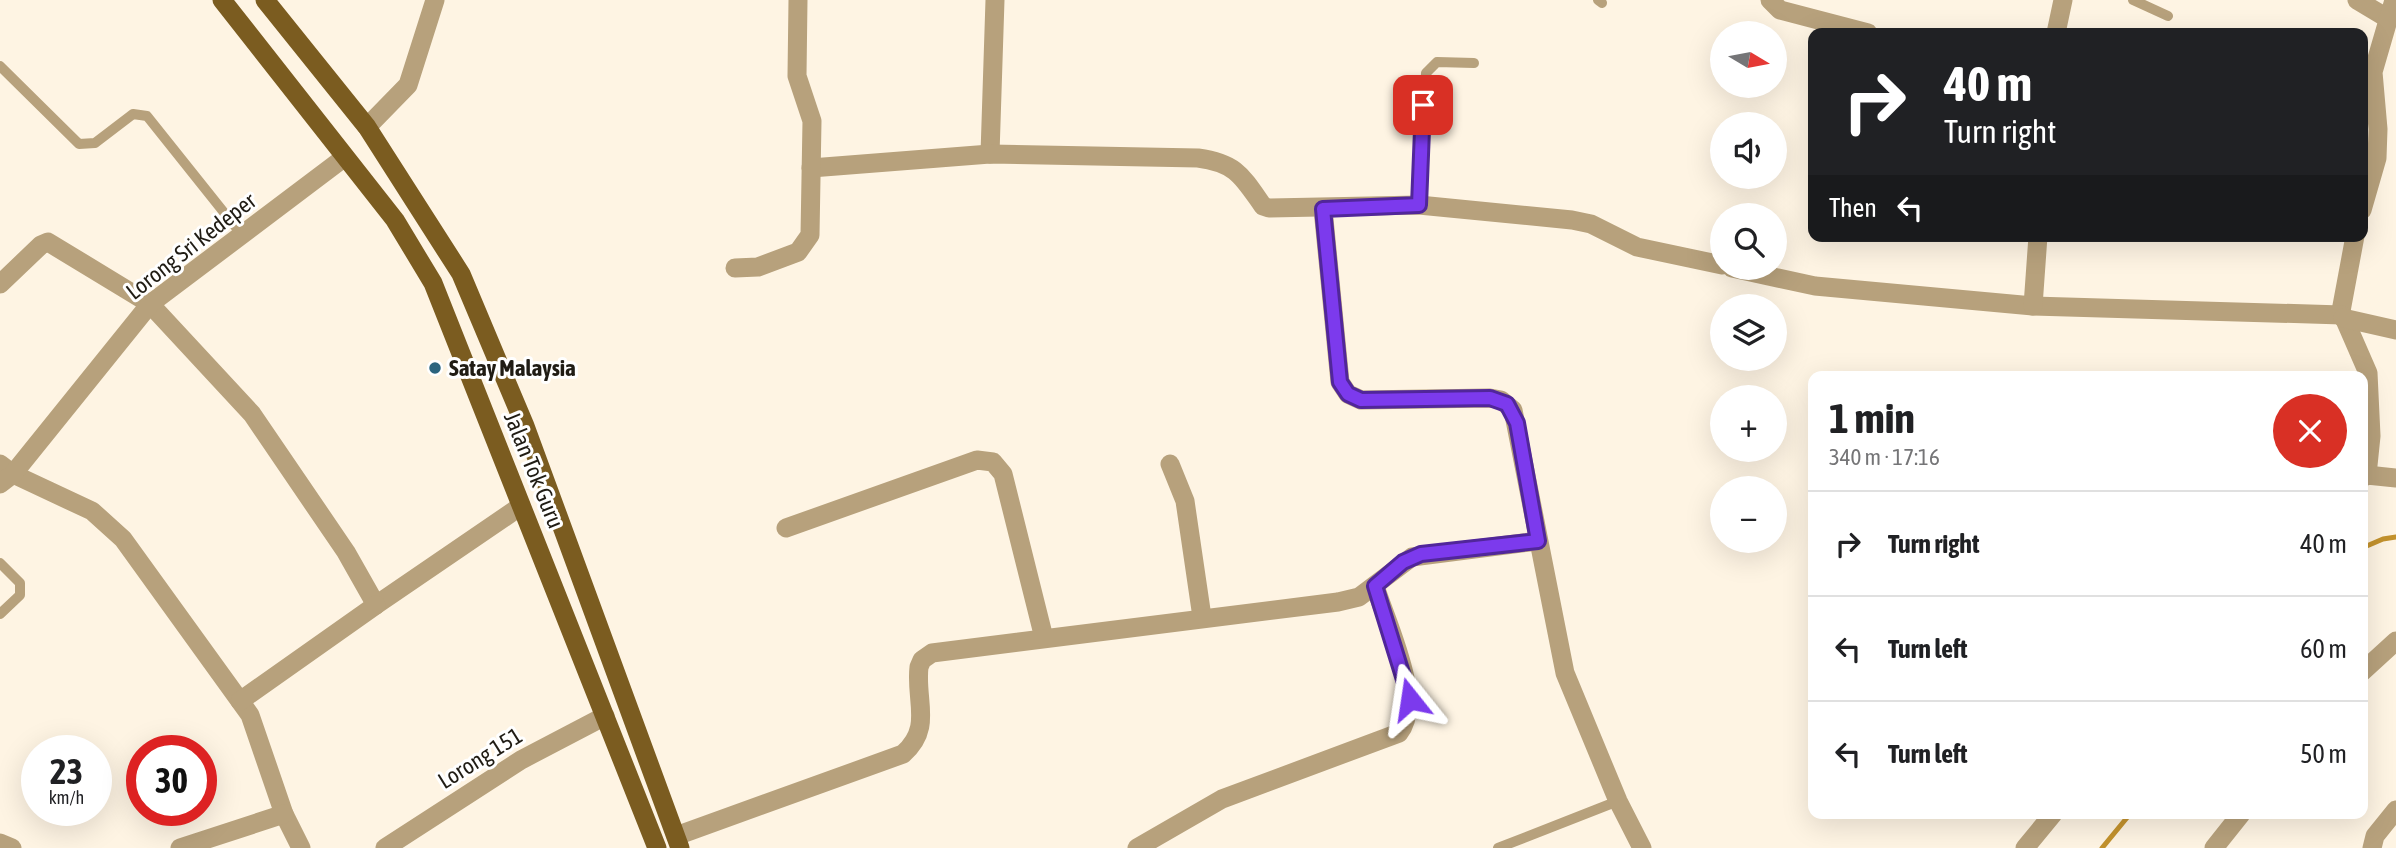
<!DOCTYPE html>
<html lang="en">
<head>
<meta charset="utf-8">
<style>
	:root { --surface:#fff; --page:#f6f6f6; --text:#202124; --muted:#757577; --line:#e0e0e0 }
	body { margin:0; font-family:"Asap Condensed",sans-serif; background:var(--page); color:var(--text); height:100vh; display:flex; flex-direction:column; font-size:26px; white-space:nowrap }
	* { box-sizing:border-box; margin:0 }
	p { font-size:23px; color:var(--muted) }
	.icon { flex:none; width:38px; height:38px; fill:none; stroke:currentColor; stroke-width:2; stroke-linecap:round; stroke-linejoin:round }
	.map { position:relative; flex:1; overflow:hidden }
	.side { position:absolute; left:1808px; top:371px; width:560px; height:448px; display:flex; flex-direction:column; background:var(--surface); border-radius:14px; box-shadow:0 7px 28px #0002 }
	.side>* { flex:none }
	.banner { position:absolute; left:1808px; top:28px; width:560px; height:214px; border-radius:14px; box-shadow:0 7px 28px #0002; background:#202124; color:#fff; overflow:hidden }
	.needle { width:46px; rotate:100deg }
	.buttons { position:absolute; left:1710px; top:21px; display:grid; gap:14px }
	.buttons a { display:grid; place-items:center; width:77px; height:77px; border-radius:50%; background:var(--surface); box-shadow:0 7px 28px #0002; font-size:35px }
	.speed { position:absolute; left:21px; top:735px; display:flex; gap:14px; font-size:35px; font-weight:700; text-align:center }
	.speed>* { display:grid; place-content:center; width:91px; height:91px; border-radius:50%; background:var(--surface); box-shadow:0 7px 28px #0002; line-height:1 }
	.speed small { font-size:18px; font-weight:400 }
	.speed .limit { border:10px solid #d22; background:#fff; color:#111 }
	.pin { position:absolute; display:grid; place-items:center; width:60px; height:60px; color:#fff; margin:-30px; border-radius:14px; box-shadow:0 4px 10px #0006 }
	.me { position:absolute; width:77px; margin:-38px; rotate:345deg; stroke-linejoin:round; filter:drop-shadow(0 0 5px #0008) }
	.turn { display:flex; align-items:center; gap:24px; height:147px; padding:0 21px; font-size:32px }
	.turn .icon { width:91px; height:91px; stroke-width:2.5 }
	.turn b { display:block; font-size:49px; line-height:60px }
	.then { display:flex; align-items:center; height:66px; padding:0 21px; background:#0003; gap:14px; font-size:26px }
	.round { display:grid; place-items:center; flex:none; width:74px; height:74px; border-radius:37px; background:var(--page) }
	.summary { display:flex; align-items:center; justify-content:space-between; height:119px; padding:0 21px }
	h1 { font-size:42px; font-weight:700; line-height:52px }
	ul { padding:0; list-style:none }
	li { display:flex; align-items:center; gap:21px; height:105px; padding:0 21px; border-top:2px solid var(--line) }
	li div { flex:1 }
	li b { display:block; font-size:26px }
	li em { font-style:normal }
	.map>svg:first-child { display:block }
</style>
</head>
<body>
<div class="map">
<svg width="2396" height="848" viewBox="0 0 2396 848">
	<rect width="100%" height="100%" fill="#fef4e3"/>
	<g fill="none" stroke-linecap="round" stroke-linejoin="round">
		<g stroke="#c3922d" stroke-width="5">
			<polyline points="2362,548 2383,539 2396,537"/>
			<polyline points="2102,848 2130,814"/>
		</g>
		<g stroke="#b7a17c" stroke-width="10">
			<polyline points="1598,0 1602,3"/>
			<polyline points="2133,0 2168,16"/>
			<polyline points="0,66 79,144 95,143 133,114 147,116 242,235"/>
			<polyline points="1419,205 1426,73 1437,62 1474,63"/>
			<polyline points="0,563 20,583 20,595 0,614"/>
			<polyline points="1498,848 1618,801"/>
		</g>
		<g stroke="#b7a17c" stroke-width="19">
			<polyline points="1770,0 1780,10 1868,33"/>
			<polyline points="2357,0 2387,18"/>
			<polyline points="2056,33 2063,0"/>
			<polyline points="367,127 408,85 435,0"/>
			<polyline points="990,154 995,0"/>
			<path d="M811,168L990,154L1198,158C1236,163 1242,176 1263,206L1269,208L1419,205L1572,220L1591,224L1637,247L1722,265"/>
			<polyline points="1323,209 1340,382 1348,394 1361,400 1490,398 1501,400 1513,410 1565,673 1618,801 1642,848"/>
			<polyline points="2362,210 2377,158 2378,129 2373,72 2394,0"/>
			<polyline points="2355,236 2341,311 2368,373 2371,436 2367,475"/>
			<polyline points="735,268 758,267 798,252 810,235 812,121 797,76 798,0"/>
			<polyline points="1732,268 1815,286 2033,306 2342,315"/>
			<polyline points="0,284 41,245 48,242 150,304 252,414 346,552 376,605 521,506"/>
			<polyline points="2033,306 2038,236"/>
			<polyline points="2343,318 2396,330"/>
			<polyline points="0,464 13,474 92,511 123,539 250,715 284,814 301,848"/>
			<polyline points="1170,464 1185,501 1202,617"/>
			<polyline points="2362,478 2367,475 2396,478"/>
			<polyline points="786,528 977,460 993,462 1003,474 1044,638"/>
			<polyline points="2362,672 2396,641"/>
			<polyline points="240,701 376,605"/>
			<path d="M676,836L903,754C933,728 915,701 919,667L922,660L932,653L1338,602L1359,597L1412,557L1538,541"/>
			<polyline points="0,843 12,848"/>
			<polyline points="180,848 284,814"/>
			<polyline points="385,848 521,760 605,716"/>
			<path d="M1137,848L1222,799L1399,733C1425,701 1386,622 1375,586"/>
			<polyline points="2025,848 2053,814"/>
			<polyline points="2214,848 2241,814"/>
			<polyline points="2372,848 2375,836 2396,810"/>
		</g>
		<polyline stroke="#b7a17c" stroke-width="19" points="0,484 13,474 150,304 345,157"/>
		<g stroke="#7b5c20" stroke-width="19">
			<polyline points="222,0 395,220 433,283 657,848"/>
			<polyline points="265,0 367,127 461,274 525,426 680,848"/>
		</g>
	</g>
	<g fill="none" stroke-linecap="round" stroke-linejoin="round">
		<g stroke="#51269a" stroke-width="18">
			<polyline id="route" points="1410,699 1375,586 1403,562 1421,554 1538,541 1517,423 1507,404 1490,398 1361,400 1348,394 1340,382 1323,209 1419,205 1423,105"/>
		</g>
		<use href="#route" stroke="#7c3aed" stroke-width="12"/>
	</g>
	<circle fill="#2b647e" stroke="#fff" stroke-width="2.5" cx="435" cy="368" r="7"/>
	<g text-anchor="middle" stroke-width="6" stroke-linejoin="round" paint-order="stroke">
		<g font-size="23" fill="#201c14" stroke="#fff">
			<text transform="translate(191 246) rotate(-38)" y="8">Lorong Sri Kedeper</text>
			<text transform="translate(534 470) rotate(68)" y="8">Jalan Tok Guru</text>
			<text transform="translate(480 758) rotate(-32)" y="8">Lorong 151</text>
		</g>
		<g font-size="23" font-weight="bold" fill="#201c14" stroke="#fff" text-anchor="start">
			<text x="449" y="376">Satay Malaysia</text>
		</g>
	</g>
</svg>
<div class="buttons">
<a><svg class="needle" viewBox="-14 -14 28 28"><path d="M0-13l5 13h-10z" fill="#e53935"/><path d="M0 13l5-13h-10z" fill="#757577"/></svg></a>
<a><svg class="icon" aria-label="sound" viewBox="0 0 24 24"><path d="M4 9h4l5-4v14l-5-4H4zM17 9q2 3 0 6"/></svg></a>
<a><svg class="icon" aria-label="search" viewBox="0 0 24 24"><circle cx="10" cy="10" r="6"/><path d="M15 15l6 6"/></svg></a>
<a><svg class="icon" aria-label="layers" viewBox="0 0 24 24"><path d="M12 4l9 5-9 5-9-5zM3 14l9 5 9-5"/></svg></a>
<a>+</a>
<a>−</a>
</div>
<div class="speed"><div>23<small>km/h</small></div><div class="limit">30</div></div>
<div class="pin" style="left:1423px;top:105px;background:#d93025"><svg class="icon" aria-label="arrive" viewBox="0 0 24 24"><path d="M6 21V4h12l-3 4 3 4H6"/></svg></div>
<svg class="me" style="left:1410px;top:699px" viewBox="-20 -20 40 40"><path d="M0-17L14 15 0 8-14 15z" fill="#7c3aed" stroke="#fff" stroke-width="4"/></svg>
<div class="banner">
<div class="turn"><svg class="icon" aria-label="right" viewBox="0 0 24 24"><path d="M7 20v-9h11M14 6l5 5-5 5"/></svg><div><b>40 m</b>Turn right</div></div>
<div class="then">Then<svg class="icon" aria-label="left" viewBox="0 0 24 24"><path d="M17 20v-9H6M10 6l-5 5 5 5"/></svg></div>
</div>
<section class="side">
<div class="summary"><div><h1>1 min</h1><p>340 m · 17:16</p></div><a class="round" style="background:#d93025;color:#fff"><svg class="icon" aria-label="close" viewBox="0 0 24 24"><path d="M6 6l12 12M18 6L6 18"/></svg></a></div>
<ul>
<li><svg class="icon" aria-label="right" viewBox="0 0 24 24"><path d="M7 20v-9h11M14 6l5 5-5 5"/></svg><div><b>Turn right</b></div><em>40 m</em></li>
<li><svg class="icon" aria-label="left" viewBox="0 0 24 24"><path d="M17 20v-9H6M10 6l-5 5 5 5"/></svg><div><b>Turn left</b></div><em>60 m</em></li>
<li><svg class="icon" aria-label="left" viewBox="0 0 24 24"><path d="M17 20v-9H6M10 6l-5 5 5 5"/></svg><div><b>Turn left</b></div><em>50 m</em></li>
</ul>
</section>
</div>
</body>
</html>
